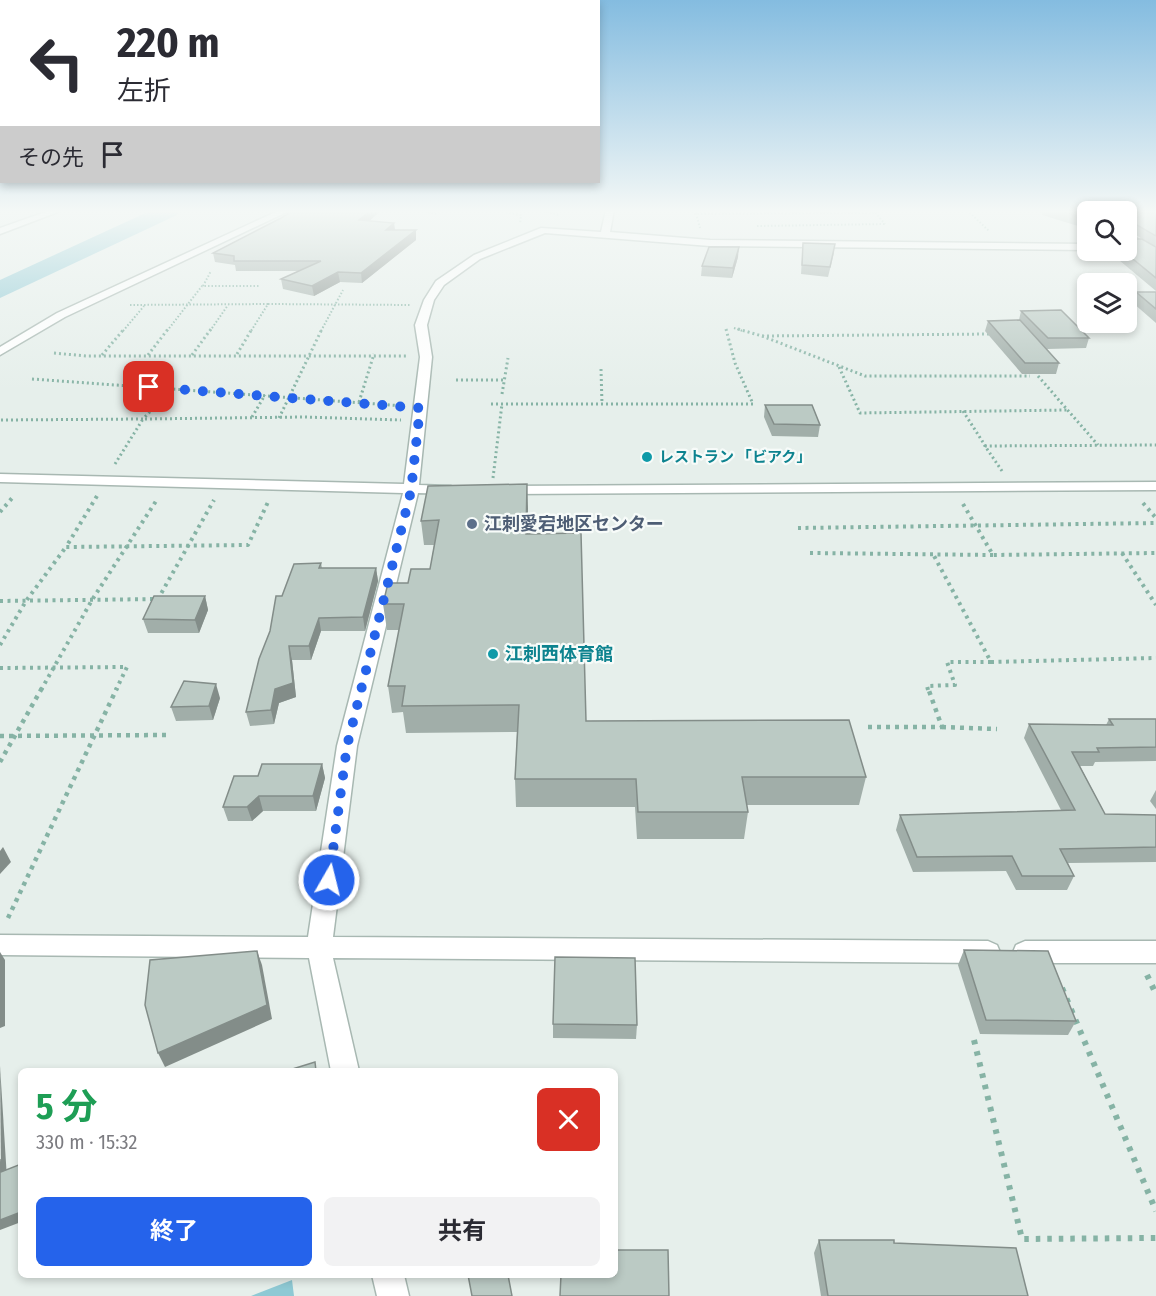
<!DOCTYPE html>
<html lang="ja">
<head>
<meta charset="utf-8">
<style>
	:root { --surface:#fff; --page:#f2f2f3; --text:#2b2b33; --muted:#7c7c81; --accent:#2563eb }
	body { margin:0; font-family:"Fira Sans Condensed","Noto Sans JP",sans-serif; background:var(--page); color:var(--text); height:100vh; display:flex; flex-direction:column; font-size:22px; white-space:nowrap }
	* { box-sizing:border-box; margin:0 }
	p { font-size:20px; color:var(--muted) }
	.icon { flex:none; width:33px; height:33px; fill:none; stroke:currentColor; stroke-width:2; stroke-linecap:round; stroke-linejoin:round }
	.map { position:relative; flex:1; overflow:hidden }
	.sheet { position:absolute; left:18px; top:1068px; width:600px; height:210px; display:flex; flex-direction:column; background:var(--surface); border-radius:9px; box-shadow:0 3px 9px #0003 }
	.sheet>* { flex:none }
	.top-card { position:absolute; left:0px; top:0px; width:600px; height:183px; box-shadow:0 3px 9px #0003; background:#fff; color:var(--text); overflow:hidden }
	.tools { position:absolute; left:1077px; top:201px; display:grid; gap:12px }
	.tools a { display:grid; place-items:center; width:60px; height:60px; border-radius:9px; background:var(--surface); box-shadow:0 3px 9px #0003; font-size:30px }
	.pin { position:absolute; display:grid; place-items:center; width:51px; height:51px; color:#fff; margin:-26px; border-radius:12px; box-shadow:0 3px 9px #0006 }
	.me { position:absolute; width:66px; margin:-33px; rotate:8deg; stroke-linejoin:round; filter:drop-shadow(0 0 4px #0008) }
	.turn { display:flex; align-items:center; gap:21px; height:126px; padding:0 18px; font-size:27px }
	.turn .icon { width:78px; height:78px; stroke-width:2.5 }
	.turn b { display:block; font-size:42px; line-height:51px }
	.then { display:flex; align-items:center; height:57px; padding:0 18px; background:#0003; gap:12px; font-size:22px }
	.round { display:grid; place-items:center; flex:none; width:63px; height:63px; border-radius:9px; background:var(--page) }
	.headline { display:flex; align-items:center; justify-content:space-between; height:102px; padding:0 18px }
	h1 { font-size:36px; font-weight:700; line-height:45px; color:#1e9e55 }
	.action { display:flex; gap:12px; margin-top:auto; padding:12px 18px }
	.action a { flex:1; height:69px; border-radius:9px; background:var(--accent); color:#fff; font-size:24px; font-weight:700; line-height:69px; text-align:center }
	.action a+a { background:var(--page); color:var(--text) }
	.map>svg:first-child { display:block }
</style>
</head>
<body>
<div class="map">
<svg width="1156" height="1296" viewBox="0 0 1156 1296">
	<rect width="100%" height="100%" fill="#e6efeb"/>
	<polygon fill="#8ec9d4" points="292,1280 294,1296 251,1296"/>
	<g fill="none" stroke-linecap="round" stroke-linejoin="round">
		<polygon fill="#8ec9d4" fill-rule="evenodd" points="152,210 180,210 177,215 0,298 0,280"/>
		<g stroke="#a8b8b2" stroke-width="3">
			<g id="minor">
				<polygon points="51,210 63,210 0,234 0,228"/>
				<polygon points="280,210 291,210 65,317 0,355 0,347 57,313"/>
				<polygon points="606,210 614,210 610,232 710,240 1088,244 1088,250 710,246 545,233 480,259 444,285 434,300 427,325 432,357 419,485 451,486 458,490 451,494 418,493 357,746 333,937 988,941 997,945 1000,952 997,959 988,963 333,958 359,1071 331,1071 309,958 0,955 0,935 308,937 337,746 403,493 0,482 0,474 404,484 420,357 415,325 424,300 436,281 474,255 541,228 601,232"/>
				<polygon points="1126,232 1156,250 1156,257 1126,239"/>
				<polygon points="1156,482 1156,490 503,494 496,490 503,486"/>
				<polygon points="1025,941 1156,941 1156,963 1025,963 1016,959 1013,952 1016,945"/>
				<polygon points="372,1275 404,1275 409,1296 377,1296"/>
			</g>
		</g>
		<g stroke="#86b3a5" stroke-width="2" stroke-dasharray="1.5 2" stroke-linecap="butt">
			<polyline points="418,210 435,214 445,210"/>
			<polyline points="492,210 521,215 520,224"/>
			<polyline points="540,210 559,215"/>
			<polyline points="695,210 700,228"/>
			<polyline points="873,210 885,224"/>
			<polyline points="967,210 989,231"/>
			<polyline points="694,214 875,213"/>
			<polyline points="757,226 886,224"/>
			<polyline points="203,286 211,271"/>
			<polyline points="268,304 411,305"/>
			<polyline points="130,305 268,304 251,331"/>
			<polyline points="734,328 743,331"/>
			<polyline points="123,331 144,306"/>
			<polyline points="167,331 202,286 259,286"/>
			<polyline points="210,331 228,305"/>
			<polyline points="321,331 343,290"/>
		</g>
		<g stroke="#86b3a5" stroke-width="3" stroke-dasharray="2 3" stroke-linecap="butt">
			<polyline points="738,329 762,336 990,334"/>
			<polyline points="762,336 865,376 1030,376"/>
			<polyline points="54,353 86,356 408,356"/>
			<polyline points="237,354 252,329"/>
			<polyline points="102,355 124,329"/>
			<polyline points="148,355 168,329"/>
			<polyline points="192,355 211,329"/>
			<polyline points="839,367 860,413 1067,410"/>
			<polyline points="601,369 602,404"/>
			<polyline points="1038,376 1098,445"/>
			<polyline points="32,379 171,389"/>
			<polyline points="456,380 505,380"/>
			<polyline points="502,394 508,358"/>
			<polyline points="359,402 374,354"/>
			<polyline points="491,404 753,404 735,363 726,329"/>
			<polyline points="963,411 986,447"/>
			<polyline points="252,417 265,395"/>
			<polyline points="279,418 322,329"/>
			<polyline points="1,420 143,419 172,389 404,406"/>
			<polyline points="115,464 143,419 304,417 401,420"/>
			<polyline points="1002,471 985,446 1156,445"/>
			<polyline points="493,478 502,404"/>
		</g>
		<g stroke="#86b3a5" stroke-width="4" stroke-dasharray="3 4.5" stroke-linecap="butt">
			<polyline points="97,496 66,547 248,545 268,502"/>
			<polyline points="1143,503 1156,518"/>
			<polyline points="963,504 993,555 1156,553"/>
			<polyline points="0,512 13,497"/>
			<polyline points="798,528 1156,523"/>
			<polyline points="810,553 993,555"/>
			<polyline points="1122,553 1156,605"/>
			<polyline points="0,601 158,599 214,500"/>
			<polyline points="0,645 26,601 66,547"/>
			<polyline points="991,662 1156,658"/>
			<polyline points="0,668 127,667 116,690"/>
			<polyline points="41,690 92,600 158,498"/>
			<polyline points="928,690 927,686 955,685 947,662 991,662 933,554"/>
		</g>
		<g stroke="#86b3a5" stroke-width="4.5" stroke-dasharray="4 5" stroke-linecap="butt">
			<polyline points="868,727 942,727 928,688"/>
			<polyline points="942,727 997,729"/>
			<polyline points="0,736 167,735"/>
			<polyline points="0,762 42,688"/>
			<polyline points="8,918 117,688"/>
		</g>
		<g stroke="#86b3a5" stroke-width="6" stroke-dasharray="4.5 7" stroke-linecap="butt">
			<polyline points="1147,975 1156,994"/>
			<polyline points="1062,988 1156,1211"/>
			<polyline points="974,1040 1022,1239 1156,1238"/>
		</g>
		<use href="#minor" fill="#fff" fill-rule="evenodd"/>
	</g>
	<g fill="#a1aea9">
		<polygon points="294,210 377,210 378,213 369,221 394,223 395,230 416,230 416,240 362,283 340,282 314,296 283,289 281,279 299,271 236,271 235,265 215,262 213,253 281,218"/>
		<polygon points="1043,210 1156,210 1156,291 1107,250 1126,250 1152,245 1128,230 1126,234 1126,212 1088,212 1088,229 1042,215"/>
		<polygon points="803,243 834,253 828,277 801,274"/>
		<polygon points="738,257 732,278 701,276 702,266"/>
		<polygon points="1136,292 1156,292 1156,323 1133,303"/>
		<polygon points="1021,311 1089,338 1086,348 1047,349 1059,363 1056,374 1022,374 985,331 988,321 1019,320"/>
		<polygon points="765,405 820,425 818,437 772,436 764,417"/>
		<polygon points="528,508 528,534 586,721 866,777 859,805 747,805 748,812 744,839 637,839 635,807 516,807 515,779 517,732 406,733 403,712 392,713 388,686 399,630 387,630 383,604 408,583 430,569 434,545 424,545 421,521"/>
		<polygon points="321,563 322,568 376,568 378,581 365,631 321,631 311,660 292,660 296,697 279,703 274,724 250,726 246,712 282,596"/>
		<polygon points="205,596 208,610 199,633 148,633 143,619"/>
		<polygon points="220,698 213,720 176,721 171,707"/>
		<polygon points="1109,719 1156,719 1156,761 1095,762 1093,766 1080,766 1105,814 1156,815 1156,862 1068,863 1074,876 1067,890 1016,890 1006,871 913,872 896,830 900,815 1061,810 1024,738 1029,724 1106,725"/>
		<polygon points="322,764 325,778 316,811 263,811 252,821 228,821 223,807 258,776"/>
		<polygon points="1156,790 1156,809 1150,801"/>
		<polygon points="964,950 1076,1021 1068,1035 980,1034 958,965"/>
		<polygon points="553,1024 637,1025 636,1039 553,1038"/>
		<polygon points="819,1240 1028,1296 821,1296 814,1253"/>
	</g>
	<g fill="#838d89">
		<polygon points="371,210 377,210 378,213 360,230 359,220"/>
		<polygon points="394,223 395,232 386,230"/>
		<polygon points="416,230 416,240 362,283 361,273"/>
		<polygon points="739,247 738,257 732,278 733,268"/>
		<polygon points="338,272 340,282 314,296 312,286"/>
		<polygon points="527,484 528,508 527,559 526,534"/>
		<polygon points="376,568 378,581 365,631 363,617"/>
		<polygon points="205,596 208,610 199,633 195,620"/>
		<polygon points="319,618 321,631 311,660 309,646"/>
		<polygon points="289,646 292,660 296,697 279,703 274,724 271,710 275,689"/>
		<polygon points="216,684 220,698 213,720 209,706"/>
		<polygon points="322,764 325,778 316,811 313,796"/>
		<polygon points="259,796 263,811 252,821 247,807"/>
		<polygon points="3,847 11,862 0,874 0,851"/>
		<polygon points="257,951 262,965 272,1019 165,1067 158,1053"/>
		<polygon points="0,952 5,960 5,1026 0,1028"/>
		<polygon points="0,1066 7,1179 1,1172"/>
		<polygon points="21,1212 21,1222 0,1230 0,1220"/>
	</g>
	<g fill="#bbcac4" stroke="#838d89" stroke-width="1.5">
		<polygon points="294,210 371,210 359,220 394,223 386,230 416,230 361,273 338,272 312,286 281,279 321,261 234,261 234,256 213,253 281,218"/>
		<polygon points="1058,210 1156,210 1156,236 1130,221 1127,223 1128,231 1126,230 1126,212 1088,212 1088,219"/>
		<polygon points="1126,239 1142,239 1156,247 1156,278 1122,250 1126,250"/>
		<polygon points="803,243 835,244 830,267 802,265"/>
		<polygon points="709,247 739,247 733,268 702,266"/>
		<polygon points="1136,292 1156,292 1156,309"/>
		<polygon points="1061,310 1089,338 1048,338 1021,311"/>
		<polygon points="1020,320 1059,363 1025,363 988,321"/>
		<polygon points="765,405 812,405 820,425 774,424"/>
		<polygon points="527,484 526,534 581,533 586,721 849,720 866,777 742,777 748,812 638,812 636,779 515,779 519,705 402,706 405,686 388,686 404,604 383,604 388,583 408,583 411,569 430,569 439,520 421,521 428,486"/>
		<polygon points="321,563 319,568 376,568 363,617 319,618 309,646 289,646 293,683 275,689 271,710 246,712 259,659 270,631 276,596 282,596 294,564"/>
		<polygon points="154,596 205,596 195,620 143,619"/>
		<polygon points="184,681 216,684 209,706 171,707"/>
		<polygon points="1109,719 1156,719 1156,747 1097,748 1099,752 1072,752 1105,814 1156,815 1156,847 1060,849 1074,876 1022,876 1012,856 917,857 900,815 1075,810 1029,724 1113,725"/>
		<polygon points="262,764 322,764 313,796 259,796 247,807 223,807 234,776 258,776"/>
		<polygon points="964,950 1048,951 1076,1021 986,1020"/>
		<polygon points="257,951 267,1005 158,1053 145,1005 150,960"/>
		<polygon points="555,957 635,958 637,1025 553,1024"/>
		<polygon points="315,1062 316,1071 286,1071"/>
		<polygon points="0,1159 1,1172 21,1164 21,1212 0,1220"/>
		<polygon points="819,1240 894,1240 894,1243 1016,1248 1028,1296 828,1296"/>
		<polygon points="615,1250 668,1250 669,1296 560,1296 561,1275 615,1275"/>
		<polygon points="468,1275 508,1275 512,1296 472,1296"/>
	</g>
	<linearGradient id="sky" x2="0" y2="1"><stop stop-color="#84bce0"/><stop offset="0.54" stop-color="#f4f8f6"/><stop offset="1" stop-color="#f4f8f6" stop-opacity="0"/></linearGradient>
	<rect width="1156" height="391" fill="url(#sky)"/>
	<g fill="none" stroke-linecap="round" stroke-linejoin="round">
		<polyline stroke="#2563eb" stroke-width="10" stroke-dasharray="0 18" points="149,387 420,408 411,491 347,746 329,880"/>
	</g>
	<g fill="#0f9aa8" stroke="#f7fbf9" stroke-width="2">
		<circle cx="647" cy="457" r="6"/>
		<circle cx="493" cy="654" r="6"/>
	</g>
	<circle fill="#5c6f8a" stroke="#f7fbf9" stroke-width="2" cx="472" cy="524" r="6"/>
	<g text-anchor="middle" stroke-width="4.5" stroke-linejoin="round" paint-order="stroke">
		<g font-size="15" font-weight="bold" fill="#0d838f" stroke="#f7fbf9" text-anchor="start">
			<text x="659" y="462">レストラン 「ビアク」</text>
		</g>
		<g font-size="18" font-weight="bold" fill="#4e5e75" stroke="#f7fbf9" text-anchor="start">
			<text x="484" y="530">江刺愛宕地区センター</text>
		</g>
		<g font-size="18" font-weight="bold" fill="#0d838f" stroke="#f7fbf9" text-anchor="start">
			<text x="505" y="660">江刺西体育館</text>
		</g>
	</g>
</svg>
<div class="tools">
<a><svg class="icon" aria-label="search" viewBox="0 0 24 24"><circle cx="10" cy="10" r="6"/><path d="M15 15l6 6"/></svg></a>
<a><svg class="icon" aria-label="layers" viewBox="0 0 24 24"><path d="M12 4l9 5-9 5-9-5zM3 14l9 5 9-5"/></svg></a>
</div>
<div class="pin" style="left:149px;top:387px;background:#d93025"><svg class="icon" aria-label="arrive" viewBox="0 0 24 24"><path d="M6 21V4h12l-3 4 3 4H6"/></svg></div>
<svg class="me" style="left:329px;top:880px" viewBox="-20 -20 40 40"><circle r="17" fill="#2563eb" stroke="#fff" stroke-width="3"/><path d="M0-11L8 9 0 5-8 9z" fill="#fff"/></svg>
<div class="top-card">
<div class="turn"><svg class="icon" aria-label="left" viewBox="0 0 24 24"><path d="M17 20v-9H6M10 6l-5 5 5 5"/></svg><div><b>220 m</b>左折</div></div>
<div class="then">その先<svg class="icon" aria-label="arrive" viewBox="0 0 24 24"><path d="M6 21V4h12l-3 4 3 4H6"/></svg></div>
</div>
<section class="sheet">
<div class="headline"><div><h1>5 分</h1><p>330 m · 15:32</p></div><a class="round" style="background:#d93025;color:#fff"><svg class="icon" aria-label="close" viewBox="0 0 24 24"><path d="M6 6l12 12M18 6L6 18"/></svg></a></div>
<div class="action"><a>終了</a><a>共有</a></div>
</section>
</div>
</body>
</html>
